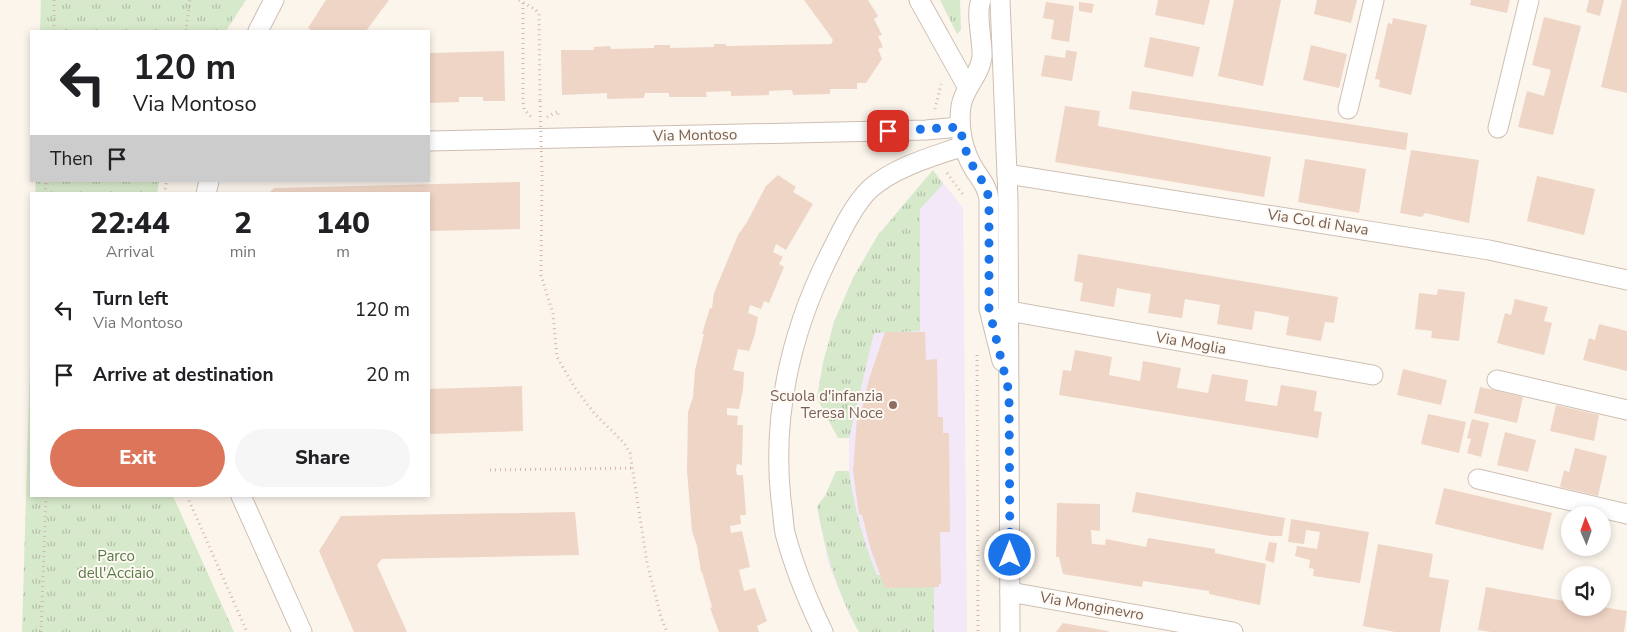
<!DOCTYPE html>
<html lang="en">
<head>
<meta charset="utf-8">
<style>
	:root { --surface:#fff; --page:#f6f6f6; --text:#202124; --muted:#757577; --accent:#dc755a }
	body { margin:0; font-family:"Nunito Sans",sans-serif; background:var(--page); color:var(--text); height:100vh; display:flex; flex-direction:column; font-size:19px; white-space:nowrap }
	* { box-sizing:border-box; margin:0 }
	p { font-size:16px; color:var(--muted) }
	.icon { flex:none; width:28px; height:28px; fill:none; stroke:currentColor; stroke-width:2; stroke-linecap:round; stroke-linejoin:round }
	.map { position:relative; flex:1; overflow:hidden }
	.drawer { position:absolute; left:30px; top:192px; width:400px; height:305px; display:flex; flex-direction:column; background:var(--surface); border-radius:0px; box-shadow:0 2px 8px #0003 }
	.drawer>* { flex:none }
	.guide { position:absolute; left:30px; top:30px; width:400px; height:152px; border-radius:0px; box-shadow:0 2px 8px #0003; background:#fff; color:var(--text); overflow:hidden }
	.needle { width:32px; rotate:358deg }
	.tools { position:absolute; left:1561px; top:506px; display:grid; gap:10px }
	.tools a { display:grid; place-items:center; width:50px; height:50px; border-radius:50%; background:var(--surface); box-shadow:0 2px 8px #0003; font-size:25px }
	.pin { position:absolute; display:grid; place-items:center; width:42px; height:42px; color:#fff; margin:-21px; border-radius:10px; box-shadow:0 2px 8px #0006 }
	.me { position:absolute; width:55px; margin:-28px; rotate:0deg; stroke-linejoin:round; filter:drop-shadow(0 0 4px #0008) }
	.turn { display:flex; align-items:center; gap:18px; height:105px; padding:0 20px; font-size:22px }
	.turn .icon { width:65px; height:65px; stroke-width:2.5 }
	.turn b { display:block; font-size:35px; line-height:42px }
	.then { display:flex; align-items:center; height:48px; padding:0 20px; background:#0003; gap:10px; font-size:19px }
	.eta { display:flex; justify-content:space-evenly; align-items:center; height:85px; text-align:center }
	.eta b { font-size:30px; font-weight:800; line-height:35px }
	.primary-button { display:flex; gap:10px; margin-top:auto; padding:10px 20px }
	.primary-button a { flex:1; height:58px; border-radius:30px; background:var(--accent); color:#fff; font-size:20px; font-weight:800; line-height:58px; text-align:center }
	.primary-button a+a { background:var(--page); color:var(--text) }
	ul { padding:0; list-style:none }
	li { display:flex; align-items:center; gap:15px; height:65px; padding:0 20px }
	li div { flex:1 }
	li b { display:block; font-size:19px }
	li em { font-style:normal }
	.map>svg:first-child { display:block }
</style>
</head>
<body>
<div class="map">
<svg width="1627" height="632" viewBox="0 0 1627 632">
	<defs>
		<pattern id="grass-tufts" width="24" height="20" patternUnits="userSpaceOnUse" patternTransform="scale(1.25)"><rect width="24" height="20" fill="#d7e9cb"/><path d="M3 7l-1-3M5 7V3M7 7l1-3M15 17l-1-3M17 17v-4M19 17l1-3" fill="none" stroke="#b3c0a7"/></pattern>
	</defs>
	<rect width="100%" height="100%" fill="#fcf5ec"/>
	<polygon fill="#f2e8f8" points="933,170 963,208 967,632 859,632 847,610 828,562 817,506 825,496 836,471 849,471 849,438 838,438 817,398 823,363 834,322 853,278 878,235"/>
	<g fill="url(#grass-tufts)">
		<polygon points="41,0 246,0 226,31 40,31"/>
		<polygon points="940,0 960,0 961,30 957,34"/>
		<polygon points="933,170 943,184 920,209 920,331 874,333 849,438 838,438 817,398 823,363 834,322 853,278 878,235"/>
		<polygon points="36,181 159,181 157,194 35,194"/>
		<polygon points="31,325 31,496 173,496 234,632 22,632"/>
		<path d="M836,471H849C854,507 863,541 877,575L934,576V632H859C836,589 826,553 817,506L825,496Z"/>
	</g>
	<g fill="#efd5c5">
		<polygon points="326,0 389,0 366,31 313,31 308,28"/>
		<polygon points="804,0 868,0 878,16 874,19 882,35 878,36 883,47 878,49 882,59 866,83 857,83 857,89 830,89 830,94 793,95 792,90 769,91 769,95 731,96 731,91 706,92 707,97 669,97 669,93 645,93 644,98 607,99 607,93 562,95 561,50 594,50 594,47 610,46 611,49 654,48 654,45 670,45 670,48 714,47 714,44 726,44 726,46 831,44 833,40 831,37"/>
		<polygon points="1158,0 1210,0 1204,25 1155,15"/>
		<polygon points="1234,0 1281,0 1263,86 1218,76"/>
		<polygon points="1317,0 1357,0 1351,23 1314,14"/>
		<polygon points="1471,0 1510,0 1507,13 1470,5"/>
		<polygon points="1589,0 1604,0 1600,16 1586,12"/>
		<polygon points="1622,0 1627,0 1627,93 1601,87"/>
		<polygon points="1046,2 1074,6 1069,42 1051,39 1054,20 1043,18"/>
		<polygon points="1079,2 1094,4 1092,13 1079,11"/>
		<polygon points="1544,17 1581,26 1553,135 1518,127 1527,91 1544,96 1551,70 1532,65"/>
		<polygon points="1393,18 1427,25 1411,95 1379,87 1380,80 1375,79 1388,23 1392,24"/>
		<polygon points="1150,37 1200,47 1193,77 1144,67"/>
		<polygon points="1311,45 1347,54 1339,88 1303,80"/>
		<polygon points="1066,50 1077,52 1072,81 1041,76 1045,55 1065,58"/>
		<polygon points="504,51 505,101 483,101 483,97 459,97 459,102 429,103 429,53"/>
		<polygon points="1132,91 1408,133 1406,150 1129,109"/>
		<polygon points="1065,106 1100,111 1098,126 1271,157 1264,197 1055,162"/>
		<polygon points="1411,150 1479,160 1469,223 1425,213 1422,217 1400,213"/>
		<polygon points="1305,159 1366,169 1359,213 1298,202"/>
		<polygon points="778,175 796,187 793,192 813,204 786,250 776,244 773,252 783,257 779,264 784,267 769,303 764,301 761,309 750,305 748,313 758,317 755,334 749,351 738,349 733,370 744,372 743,390 739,409 727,408 727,415 738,416 737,425 743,425 742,465 737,464 736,470 737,475 743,475 746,515 740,515 741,524 730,526 731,533 742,531 750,567 739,570 744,591 755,588 767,621 757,626 759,632 719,632 710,608 712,607 702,572 701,572 697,546 692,531 687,471 688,412 693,397 695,370 704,334 702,334 710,308 712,308 714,293 738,235 747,222 766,186"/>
		<polygon points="1537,176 1595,189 1584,235 1527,221"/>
		<polygon points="520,182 520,229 429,231 429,194 268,194 274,188"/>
		<polygon points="1078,254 1338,297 1334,323 1325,322 1321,341 1286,335 1289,317 1264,312 1255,311 1252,330 1217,324 1220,305 1185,299 1182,318 1148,313 1151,294 1127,290 1117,288 1114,307 1080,301 1083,283 1074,281"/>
		<polygon points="1438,289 1465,292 1459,341 1431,338 1432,331 1415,329 1419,293 1437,295"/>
		<polygon points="1515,299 1548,307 1544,321 1552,323 1544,355 1497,343 1505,313 1511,315"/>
		<polygon points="1599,324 1627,331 1627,371 1583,360 1589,338 1595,340"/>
		<polygon points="885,332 925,332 926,360 937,359 938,417 943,417 943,433 949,433 950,532 940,532 941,584 939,584 939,587 885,588 871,550 862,515 859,514 853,471 857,419 858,413 861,413 869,379"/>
		<polygon points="1075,350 1112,357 1109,375 1140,381 1143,361 1181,368 1177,388 1185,389 1208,393 1212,374 1248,380 1245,401 1277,406 1281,385 1317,391 1314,411 1322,412 1318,438 1059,395 1063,370 1071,371"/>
		<polygon points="1403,369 1447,380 1441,405 1397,395"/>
		<polygon points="522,386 523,431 429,434 429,389"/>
		<polygon points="1480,387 1523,397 1517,423 1474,413"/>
		<polygon points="1556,405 1599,415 1594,441 1550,431"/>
		<polygon points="1428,414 1466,422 1459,453 1421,444"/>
		<polygon points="1472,419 1489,423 1481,457 1467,453 1471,439 1467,438"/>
		<polygon points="1505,432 1536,440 1528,472 1497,465"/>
		<polygon points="1575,448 1607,456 1598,496 1560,487 1564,470 1569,472"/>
		<polygon points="1444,488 1552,513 1543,550 1435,524"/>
		<polygon points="1136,492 1285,518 1282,536 1270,536 1132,512"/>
		<polygon points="1057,503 1100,504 1100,531 1091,530 1092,544 1105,545 1106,539 1146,547 1148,538 1215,549 1215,553 1266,564 1260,605 1209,594 1209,591 1143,581 1142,587 1063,574 1059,557 1056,557"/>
		<polygon points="575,512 579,555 382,559 377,565 407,632 354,632 319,551 341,516"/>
		<polygon points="1291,519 1369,532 1360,583 1313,576 1314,569 1309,568 1310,560 1295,556 1297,546 1317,549 1320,532 1306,530 1304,544 1288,542"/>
		<polygon points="1269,542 1277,543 1274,563 1265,560"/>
		<polygon points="1378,544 1433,554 1429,577 1449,580 1440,632 1395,632 1363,626"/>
		<polygon points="1486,587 1570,602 1570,608 1602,607 1627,611 1624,632 1491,632 1478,630"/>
		<polygon points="1063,623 1108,631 1108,632 1056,632"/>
	</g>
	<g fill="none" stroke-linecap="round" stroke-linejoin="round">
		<g stroke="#cebeb2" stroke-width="21">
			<g id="minor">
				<polyline points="919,0 967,86"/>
				<path d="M981,0C975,14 983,41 982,57C980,75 964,88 961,106C958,128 963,151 974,169C981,180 987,186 989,199V309L1002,361"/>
				<polyline points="1000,0 1008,199 1010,632"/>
				<polyline points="258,31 274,0"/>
				<polyline points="1348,109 1374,0"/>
				<polyline points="1498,128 1529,0"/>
				<polyline points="429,141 926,130 960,127"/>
				<polyline points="1007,174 1489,250 1627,280"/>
				<polyline points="206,194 209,181"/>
				<polyline points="1009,311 1373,375"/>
				<polyline points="1497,380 1627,410"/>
				<polyline points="1478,479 1627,514"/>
				<polyline points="241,496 302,632"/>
				<polyline points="1010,592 1233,632"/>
				<path d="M823,632C808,601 794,567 785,533C783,523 783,511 781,500C772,418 790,336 826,262C837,240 853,204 871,188C897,166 932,157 963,146"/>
			</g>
		</g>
		<g stroke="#d5b9a8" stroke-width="3" stroke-dasharray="1 4" stroke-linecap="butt">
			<polyline points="519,0 536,10 539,14 540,101"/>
			<polyline points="523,3 523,102 524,109 531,117"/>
			<polyline points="54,31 54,0"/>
			<polyline points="186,31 190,0"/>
			<polyline points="935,109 941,84"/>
			<polyline points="547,117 558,111 558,117"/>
			<polyline points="947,173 964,196"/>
			<polyline points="542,175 541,275 553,314 557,357 575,388 594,413 624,443 630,453 647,563 661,617 667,632"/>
			<polyline points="45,194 46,181"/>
			<polyline points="164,194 167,181"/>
			<polyline points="977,355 978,632"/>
			<polyline points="490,470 634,468"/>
			<polyline points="187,496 247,632"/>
			<polyline points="41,632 46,496"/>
		</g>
		<use href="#minor" stroke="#fff" stroke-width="19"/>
		<polyline stroke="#d5b9a8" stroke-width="3" stroke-dasharray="1 4" stroke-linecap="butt" points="540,101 542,175"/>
	</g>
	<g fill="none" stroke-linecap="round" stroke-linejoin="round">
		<path stroke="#1a73e8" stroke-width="9" stroke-dasharray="0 16.2" d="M888,131L960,127C963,142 966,155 974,168C981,179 986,186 989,199V309L1009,392L1010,555"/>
	</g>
	<circle fill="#8d6e63" stroke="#fef9f3" stroke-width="2" cx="893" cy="405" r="5"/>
	<g text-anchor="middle" stroke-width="4" stroke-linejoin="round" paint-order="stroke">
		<g font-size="15" fill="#765d50" stroke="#fef9f3">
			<text transform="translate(695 135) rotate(-1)" y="5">Via Montoso</text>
			<text transform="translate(1318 222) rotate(9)" y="5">Via Col di Nava</text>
			<text transform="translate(1191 343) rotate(10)" y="5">Via Moglia</text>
			<text transform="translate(1092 606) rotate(10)" y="5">Via Monginevro</text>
		</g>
		<g font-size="15" fill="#785e54" stroke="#fef9f3" text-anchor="end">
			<text x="883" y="401">Scuola d'infanzia<tspan x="883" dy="17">Teresa Noce</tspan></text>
		</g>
		<g font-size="15" fill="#587b48" stroke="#fef9f3">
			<text x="116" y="561">Parco<tspan x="116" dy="17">dell'Acciaio</tspan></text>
		</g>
	</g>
</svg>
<div class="tools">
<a><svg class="needle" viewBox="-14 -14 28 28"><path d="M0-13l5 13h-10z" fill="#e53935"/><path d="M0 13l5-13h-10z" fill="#757577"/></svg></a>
<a><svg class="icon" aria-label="sound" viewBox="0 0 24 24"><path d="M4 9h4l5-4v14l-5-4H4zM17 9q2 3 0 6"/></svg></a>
</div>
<div class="pin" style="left:888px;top:131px;background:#d93025"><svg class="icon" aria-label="arrive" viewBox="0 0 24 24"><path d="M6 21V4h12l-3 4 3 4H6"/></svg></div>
<svg class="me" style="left:1010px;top:555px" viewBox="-20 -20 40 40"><circle r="17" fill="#1a73e8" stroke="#fff" stroke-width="3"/><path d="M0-11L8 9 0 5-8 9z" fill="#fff"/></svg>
<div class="guide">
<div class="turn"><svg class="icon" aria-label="left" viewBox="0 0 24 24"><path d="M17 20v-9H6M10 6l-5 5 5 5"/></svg><div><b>120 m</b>Via Montoso</div></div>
<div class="then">Then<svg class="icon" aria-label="arrive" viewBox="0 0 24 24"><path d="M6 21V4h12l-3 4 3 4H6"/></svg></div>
</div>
<section class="drawer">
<div class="eta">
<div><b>22:44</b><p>Arrival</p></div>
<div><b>2</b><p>min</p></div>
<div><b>140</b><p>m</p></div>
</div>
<ul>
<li><svg class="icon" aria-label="left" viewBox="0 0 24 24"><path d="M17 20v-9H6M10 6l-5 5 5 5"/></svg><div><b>Turn left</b><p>Via Montoso</p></div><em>120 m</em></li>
<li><svg class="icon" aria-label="arrive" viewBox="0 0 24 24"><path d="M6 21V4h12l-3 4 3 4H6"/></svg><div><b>Arrive at destination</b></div><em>20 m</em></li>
</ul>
<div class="primary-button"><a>Exit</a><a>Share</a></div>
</section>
</div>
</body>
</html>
